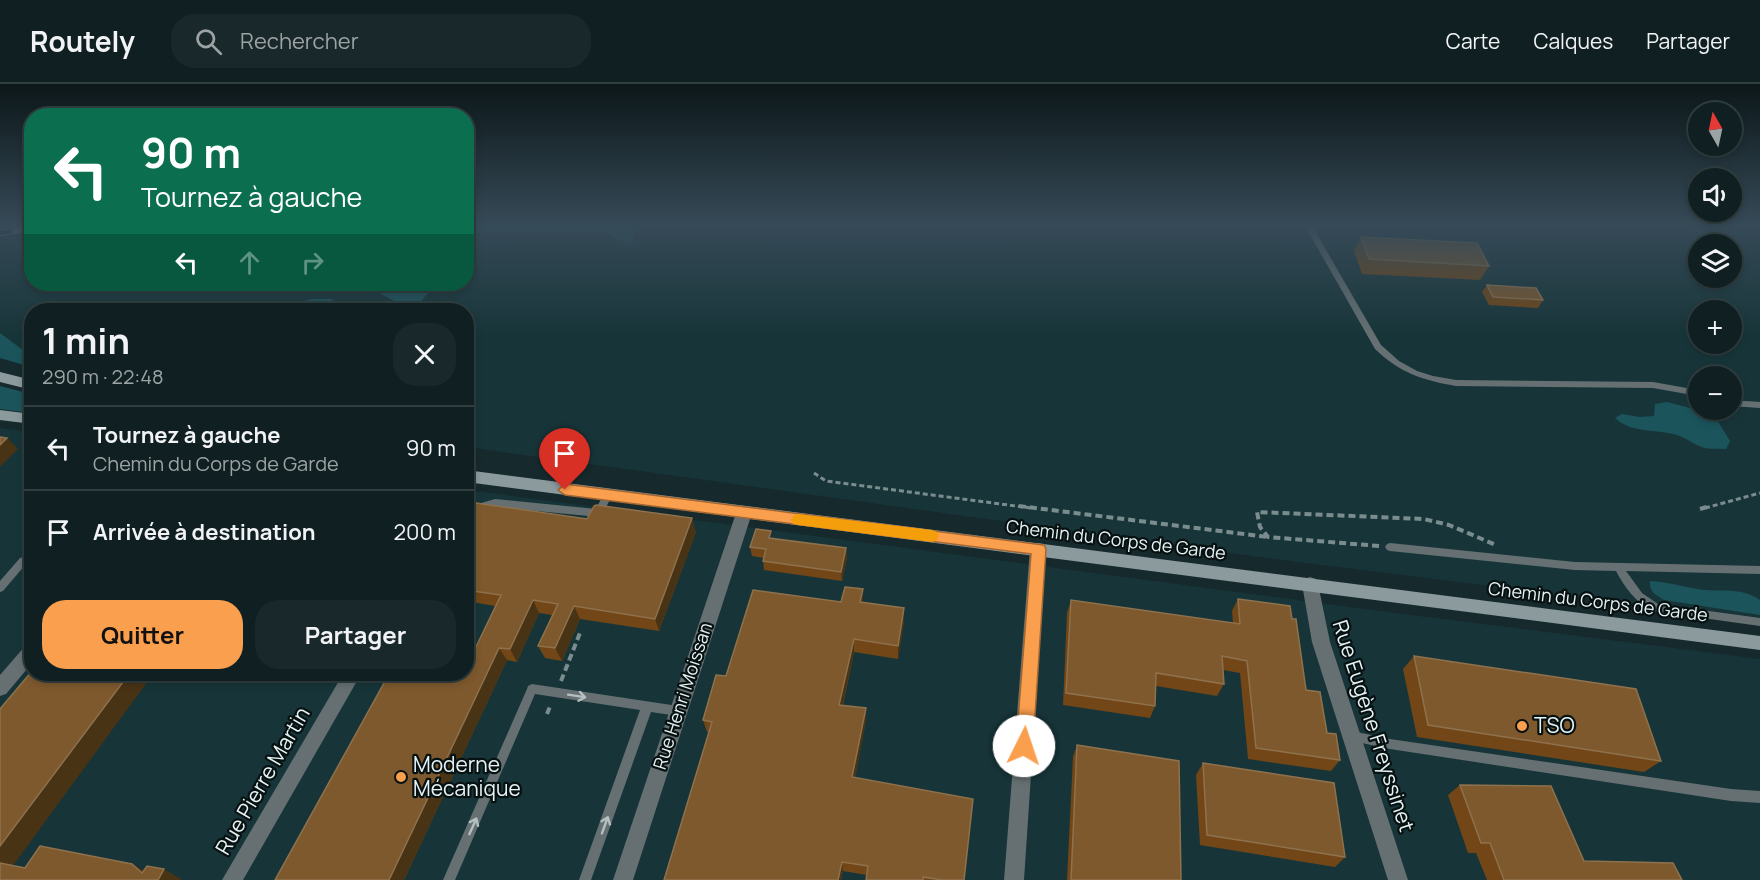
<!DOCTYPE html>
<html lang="fr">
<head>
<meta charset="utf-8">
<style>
	:root { --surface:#102022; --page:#19282a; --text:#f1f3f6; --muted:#9ca3a5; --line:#303e40; --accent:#fa9f4e }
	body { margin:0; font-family:Manrope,sans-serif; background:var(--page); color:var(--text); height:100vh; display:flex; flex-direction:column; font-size:22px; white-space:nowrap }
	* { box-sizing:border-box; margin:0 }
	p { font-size:20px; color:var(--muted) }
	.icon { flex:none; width:33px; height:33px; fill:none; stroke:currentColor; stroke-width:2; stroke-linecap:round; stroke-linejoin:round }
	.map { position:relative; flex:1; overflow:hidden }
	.side { position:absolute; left:24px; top:219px; width:450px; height:378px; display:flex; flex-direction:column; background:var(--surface); border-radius:24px; box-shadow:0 3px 9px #0003,0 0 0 2px var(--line) }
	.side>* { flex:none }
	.banner { position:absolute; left:24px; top:24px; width:450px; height:183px; border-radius:24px; box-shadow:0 3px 9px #0003,0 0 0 2px var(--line); background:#0b6e4f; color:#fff; overflow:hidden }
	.needle { width:39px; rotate:351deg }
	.buttons { position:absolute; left:1688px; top:18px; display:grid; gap:12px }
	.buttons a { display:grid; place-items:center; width:54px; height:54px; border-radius:50%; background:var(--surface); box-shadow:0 3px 9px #0003,0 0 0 2px var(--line); font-size:30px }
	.pin { position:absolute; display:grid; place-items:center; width:51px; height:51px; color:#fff; margin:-62px -26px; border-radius:50% 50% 50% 0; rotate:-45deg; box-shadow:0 0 6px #0007 }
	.pin .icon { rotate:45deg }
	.me { position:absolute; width:66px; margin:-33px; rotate:4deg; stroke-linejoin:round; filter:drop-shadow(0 0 4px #0008) }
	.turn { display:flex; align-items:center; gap:21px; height:126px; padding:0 18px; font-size:27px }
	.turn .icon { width:78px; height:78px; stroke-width:2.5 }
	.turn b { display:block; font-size:42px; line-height:51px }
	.lanes { display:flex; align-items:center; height:57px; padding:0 18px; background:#0003; justify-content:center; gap:30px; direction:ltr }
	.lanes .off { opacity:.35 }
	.round { display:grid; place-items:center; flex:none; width:63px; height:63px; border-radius:24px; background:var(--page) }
	.head { display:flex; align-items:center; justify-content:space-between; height:102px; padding:0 18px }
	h1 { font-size:36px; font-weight:700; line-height:45px }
	.primary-button { display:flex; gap:12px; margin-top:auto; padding:12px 18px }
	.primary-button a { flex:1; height:69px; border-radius:24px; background:var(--accent); color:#111; font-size:24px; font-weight:700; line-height:69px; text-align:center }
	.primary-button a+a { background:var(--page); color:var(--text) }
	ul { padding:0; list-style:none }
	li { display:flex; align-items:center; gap:18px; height:84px; padding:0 18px; border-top:2px solid var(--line) }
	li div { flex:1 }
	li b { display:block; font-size:22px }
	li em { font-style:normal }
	header { display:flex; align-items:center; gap:36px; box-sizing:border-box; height:84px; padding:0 30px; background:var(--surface); border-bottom:2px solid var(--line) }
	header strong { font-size:28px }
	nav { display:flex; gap:33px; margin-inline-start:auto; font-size:21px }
	.search { width:420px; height:54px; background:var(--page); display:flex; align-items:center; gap:15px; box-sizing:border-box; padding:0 21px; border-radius:24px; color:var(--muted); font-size:22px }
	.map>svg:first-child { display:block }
</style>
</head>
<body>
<header>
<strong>Routely</strong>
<div class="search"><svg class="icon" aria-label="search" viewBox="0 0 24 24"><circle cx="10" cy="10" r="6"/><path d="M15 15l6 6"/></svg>Rechercher</div>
<nav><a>Carte</a><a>Calques</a><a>Partager</a></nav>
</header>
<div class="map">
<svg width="1760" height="796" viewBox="0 0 1760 796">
	<rect width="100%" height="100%" fill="#162a2d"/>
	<g fill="#173539" fill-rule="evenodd">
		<path d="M0,140H31L32,200H466L467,140H1760V535L1298,478L467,363L466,226H32L31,272L0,249ZM1698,160H1731V194H1698ZM1698,226H1731V260H1698ZM1698,292H1731V326H1698Z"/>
		<polygon points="0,344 31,348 32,590 466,590 467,406 1410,531 1760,575 1760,796 0,796"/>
	</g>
	<g fill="#1c545c">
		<path d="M467,140H642C637,145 631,150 634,158L627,160L609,150L579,148L467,149Z"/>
		<polygon points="89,200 177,200 128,205 96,205"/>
		<polygon points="363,200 447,200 427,210 418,221 418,226 391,226 394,217"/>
		<polygon points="313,215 331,215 347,226 279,226 295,219"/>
		<polygon points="0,249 31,272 31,283 0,274"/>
		<polygon points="0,302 31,310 31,329 0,325"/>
		<path d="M1667,318L1690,324L1717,336L1730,357L1726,365C1719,364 1709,366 1702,363C1693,360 1686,354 1677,351C1657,345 1630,349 1615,334L1622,330L1640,333L1654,332L1655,320Z"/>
		<path d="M1650,497C1667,498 1681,502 1697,505C1719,509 1741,502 1760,516V531L1664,516C1655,510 1649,508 1650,497Z"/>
	</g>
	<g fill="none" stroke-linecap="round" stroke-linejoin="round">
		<g stroke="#7b8c8e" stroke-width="3" stroke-dasharray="5 3" stroke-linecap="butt">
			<polyline points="814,389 826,397 1031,424"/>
			<polyline points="1705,424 1760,409"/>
		</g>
		<g stroke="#7b8c8e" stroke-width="4" stroke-dasharray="7 4" stroke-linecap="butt">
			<polyline points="1019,422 1268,453"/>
			<polyline points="1700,425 1710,422"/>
			<polyline points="1379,462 1268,453 1260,443 1257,428 1424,435 1449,441 1496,461"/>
			<polyline points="561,597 580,549"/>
			<polyline points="547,630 551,620"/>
		</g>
		<g fill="#667072" fill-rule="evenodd">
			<path d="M1304,140H1311L1381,261L1399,277L1417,287L1433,292L1456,296L1653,298L1698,306V312L1653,304L1456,302C1422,296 1400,289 1375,265Z"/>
			<polygon points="1731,316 1760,318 1760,324 1731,322"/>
			<polygon points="607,407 610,409 612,411 602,432 599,433 495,423 484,426 478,439 466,439 466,431 472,432 478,420 495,415 596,425 604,409"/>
			<path d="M1390,459L1575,478L1760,482V490L1626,487L1642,509L1658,520L1760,534V542L1652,527C1635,517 1625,504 1616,487L1575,486L1390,467L1387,466L1385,463L1387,460Z"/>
			<polygon points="23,473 26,474 28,477 26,480 3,507 0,508 0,497 20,474"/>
			<polygon points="532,600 678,622 682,623 683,627 682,631 678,632 651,628 591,796 579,796 640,626 535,610 455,796 443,796 527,605 528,602"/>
			<polygon points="1352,647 1390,655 1731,705 1760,707 1760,719 1731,717 1390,665 1348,656 1347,652 1348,648"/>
		</g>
		<g fill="#667072" fill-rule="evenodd">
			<polygon points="744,423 749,425 752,429 633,796 613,796 736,429 739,425"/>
			<polygon points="1038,459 1044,460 1046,465 1024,796 1004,796 1030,465 1032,460"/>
			<polygon points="1310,493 1316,495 1318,500 1330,558 1408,796 1388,796 1312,558 1302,500 1304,495"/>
			<polygon points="32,559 32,579 6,610 0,612 0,591 26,561"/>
			<polygon points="343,590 361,590 243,796 222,796"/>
		</g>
		<g fill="#8b9a9d" fill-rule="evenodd">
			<polygon points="0,288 32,296 32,306 0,298"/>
			<polygon points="0,326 32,330 32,340 0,336"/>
			<polygon points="466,386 1760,552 1760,566 466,398"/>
		</g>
		<g stroke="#809192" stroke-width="6">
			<polyline id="rail" points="0,149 32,144"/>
		</g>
		<use href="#rail" stroke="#081112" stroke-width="4" stroke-dasharray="12" stroke-linecap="butt"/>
	</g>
	<g fill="#724616">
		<polygon points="1361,153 1489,182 1480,196 1362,190 1354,167"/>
		<polygon points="1487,201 1543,216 1538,224 1489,221 1482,208"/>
		<polygon points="466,429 587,435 696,448 659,547 580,535 562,577 545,574 538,562 552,531 539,529 517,578 507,576 404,796 275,796 473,569 495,522 466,517"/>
		<polygon points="772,454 846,464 847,474 842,497 764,486 763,477 764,474 752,472 750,463"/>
		<polygon points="863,505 863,518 904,537 898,575 854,568 843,621 866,636 855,694 964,796 866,796 867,791 843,787 841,796 664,796 709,648 707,648 703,636 726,592"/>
		<polygon points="1238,515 1292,535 1306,606 1340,676 1331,687 1248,675 1240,589 1223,586 1224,600 1217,612 1156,602 1155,622 1150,634 1063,621 1067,529 1071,516 1233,539 1232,527"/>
		<polygon points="1414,572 1661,677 1644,688 1417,653 1403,585"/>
		<polygon points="1077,661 1181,796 1067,796 1073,673"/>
		<polygon points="1203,679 1345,773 1335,783 1200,761 1196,691"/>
		<polygon points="1460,701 1584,777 1682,796 1487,796 1476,769 1468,769 1448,711"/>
	</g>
	<g fill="#483315">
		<polygon points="7,354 18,365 0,383 0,361"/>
		<polygon points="692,434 696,448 659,547 655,535"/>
		<polygon points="846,464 847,474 842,497 841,488"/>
		<polygon points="863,505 863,518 860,518"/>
		<polygon points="533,516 539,529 517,578 510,565"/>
		<polygon points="574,522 580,535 562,577 555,564"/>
		<polygon points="904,524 904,537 898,575 898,562"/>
		<polygon points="854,555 854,568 840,633 839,621"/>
		<polygon points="499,564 507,576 404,796 389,796"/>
		<polygon points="129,590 153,590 9,787 0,782 0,762"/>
		<polygon points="866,624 866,636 853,704 852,693"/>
		<polygon points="842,778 843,787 841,796 838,796"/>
		<polygon points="132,780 149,789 142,789"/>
		<polygon points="164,785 181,795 180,796 158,796"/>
	</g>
	<g fill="#7e592e" stroke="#8e714d" stroke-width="1.5">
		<polygon points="1361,153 1477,159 1489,182 1369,175"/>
		<polygon points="1487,201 1536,204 1543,216 1493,213"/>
		<polygon points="0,353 7,354 0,361"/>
		<polygon points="476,419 587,435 594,422 596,421 692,434 655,535 574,522 555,564 538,562 558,520 533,516 510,565 499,564 389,796 275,796 389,590 466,590 466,568 473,569 501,511 466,506 466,429 467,428 473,426"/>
		<polygon points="756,445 771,447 769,454 846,464 841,488 763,477 766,465 750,463"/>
		<polygon points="845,503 863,505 860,518 904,524 898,562 854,555 839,621 866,624 852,693 973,715 964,796 942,796 923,793 923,796 866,796 868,782 842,778 838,796 664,796 712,638 703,636 716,591 726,592 753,506 841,518"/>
		<polygon points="1238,515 1290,522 1292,535 1296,535 1306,606 1320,608 1327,649 1336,650 1340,676 1256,664 1247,577 1222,572 1224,600 1156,589 1155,622 1066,609 1071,516 1240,540"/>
		<polygon points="1414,572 1636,605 1661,677 1428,641"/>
		<polygon points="32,587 32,590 129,590 0,762 0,625"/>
		<polygon points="1077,661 1179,677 1181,796 1071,796"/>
		<polygon points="1203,679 1334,699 1345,773 1207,751"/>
		<polygon points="1460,701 1551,702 1584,777 1673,779 1682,796 1504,796 1490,759 1481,759"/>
		<polygon points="40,762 132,780 142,789 147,782 164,785 158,796 0,796 0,779 25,784"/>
	</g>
	<defs><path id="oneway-shaft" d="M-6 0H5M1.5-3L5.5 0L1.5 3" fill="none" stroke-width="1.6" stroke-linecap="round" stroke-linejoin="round" transform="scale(1.5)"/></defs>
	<g stroke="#b3bfc0">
		<use href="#oneway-shaft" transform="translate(577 612) rotate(9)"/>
		<use href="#oneway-shaft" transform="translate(605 741) rotate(-70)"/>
		<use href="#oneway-shaft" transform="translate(473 742) rotate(-66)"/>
	</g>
	<linearGradient id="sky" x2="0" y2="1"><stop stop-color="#0c1719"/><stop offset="0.56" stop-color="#364a57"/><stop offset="1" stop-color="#364a57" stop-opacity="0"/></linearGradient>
	<rect width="1760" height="252" fill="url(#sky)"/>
	<polygon fill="#fa9f4e" stroke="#a26733" stroke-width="1.5" points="565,400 1044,461 1046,465 1033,662 1030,668 1024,670 1018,668 1016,662 1031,470 565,411 558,406"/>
	<polygon fill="#f59e0b" points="798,430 932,446 937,448 939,452 937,456 932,458 798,441 793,440 791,436 793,432"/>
	<g fill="#fa9f4e" stroke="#081112" stroke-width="2">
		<circle cx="1522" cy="642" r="6"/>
		<circle cx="401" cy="693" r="6"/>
	</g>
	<g text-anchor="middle" stroke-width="4.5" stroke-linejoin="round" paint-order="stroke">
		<g font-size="18" fill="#e6f3f4" stroke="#081112">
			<text transform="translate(1116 456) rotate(7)" y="6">Chemin du Corps de Garde</text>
			<text transform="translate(1598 518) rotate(7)" y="6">Chemin du Corps de Garde</text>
			<text transform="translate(683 612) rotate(-72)" y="6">Rue Henri Moissan</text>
		</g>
		<g font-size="21" fill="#e6f3f4" stroke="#081112">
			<text transform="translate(1373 642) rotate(72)" y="7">Rue Eugène Freyssinet</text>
			<text transform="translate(263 697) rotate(-60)" y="7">Rue Pierre Martin</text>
		</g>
		<g font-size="21" fill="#e6f3f4" stroke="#081112" text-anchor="start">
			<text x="1534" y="649">TSO</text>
			<text x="413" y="688">Moderne<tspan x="413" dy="24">Mécanique</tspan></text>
		</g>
	</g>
</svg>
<div class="buttons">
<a><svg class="needle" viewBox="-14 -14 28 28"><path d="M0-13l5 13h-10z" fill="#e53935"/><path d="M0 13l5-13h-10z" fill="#9ca3a5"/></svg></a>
<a><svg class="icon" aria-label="sound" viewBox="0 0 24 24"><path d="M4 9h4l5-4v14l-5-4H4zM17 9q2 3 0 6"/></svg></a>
<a><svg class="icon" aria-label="layers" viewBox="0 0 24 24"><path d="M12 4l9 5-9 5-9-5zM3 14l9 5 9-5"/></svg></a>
<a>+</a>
<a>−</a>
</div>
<div class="pin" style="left:565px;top:406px;background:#d93025"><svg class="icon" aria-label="arrive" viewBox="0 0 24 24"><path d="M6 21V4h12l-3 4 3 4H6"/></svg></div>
<svg class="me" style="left:1024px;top:662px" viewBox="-20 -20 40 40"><circle r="19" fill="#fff"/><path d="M0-13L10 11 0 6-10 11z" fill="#fa9f4e"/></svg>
<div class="banner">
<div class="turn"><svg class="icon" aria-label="left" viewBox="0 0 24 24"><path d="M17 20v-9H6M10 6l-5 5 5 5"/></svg><div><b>90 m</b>Tournez à gauche</div></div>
<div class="lanes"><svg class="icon" aria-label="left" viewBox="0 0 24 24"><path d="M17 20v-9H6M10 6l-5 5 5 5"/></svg><svg class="icon off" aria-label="ahead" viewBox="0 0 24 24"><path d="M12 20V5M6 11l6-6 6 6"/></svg><svg class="icon off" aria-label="right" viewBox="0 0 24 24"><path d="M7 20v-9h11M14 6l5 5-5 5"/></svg></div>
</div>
<section class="side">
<div class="head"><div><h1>1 min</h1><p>290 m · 22:48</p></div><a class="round"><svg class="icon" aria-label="close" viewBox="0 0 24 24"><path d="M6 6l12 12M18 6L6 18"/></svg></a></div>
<ul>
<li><svg class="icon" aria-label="left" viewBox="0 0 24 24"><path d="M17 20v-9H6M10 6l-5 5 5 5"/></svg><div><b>Tournez à gauche</b><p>Chemin du Corps de Garde</p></div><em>90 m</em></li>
<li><svg class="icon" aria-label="arrive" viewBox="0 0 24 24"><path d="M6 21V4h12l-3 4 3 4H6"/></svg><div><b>Arrivée à destination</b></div><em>200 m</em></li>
</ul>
<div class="primary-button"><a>Quitter</a><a>Partager</a></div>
</section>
</div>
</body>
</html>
